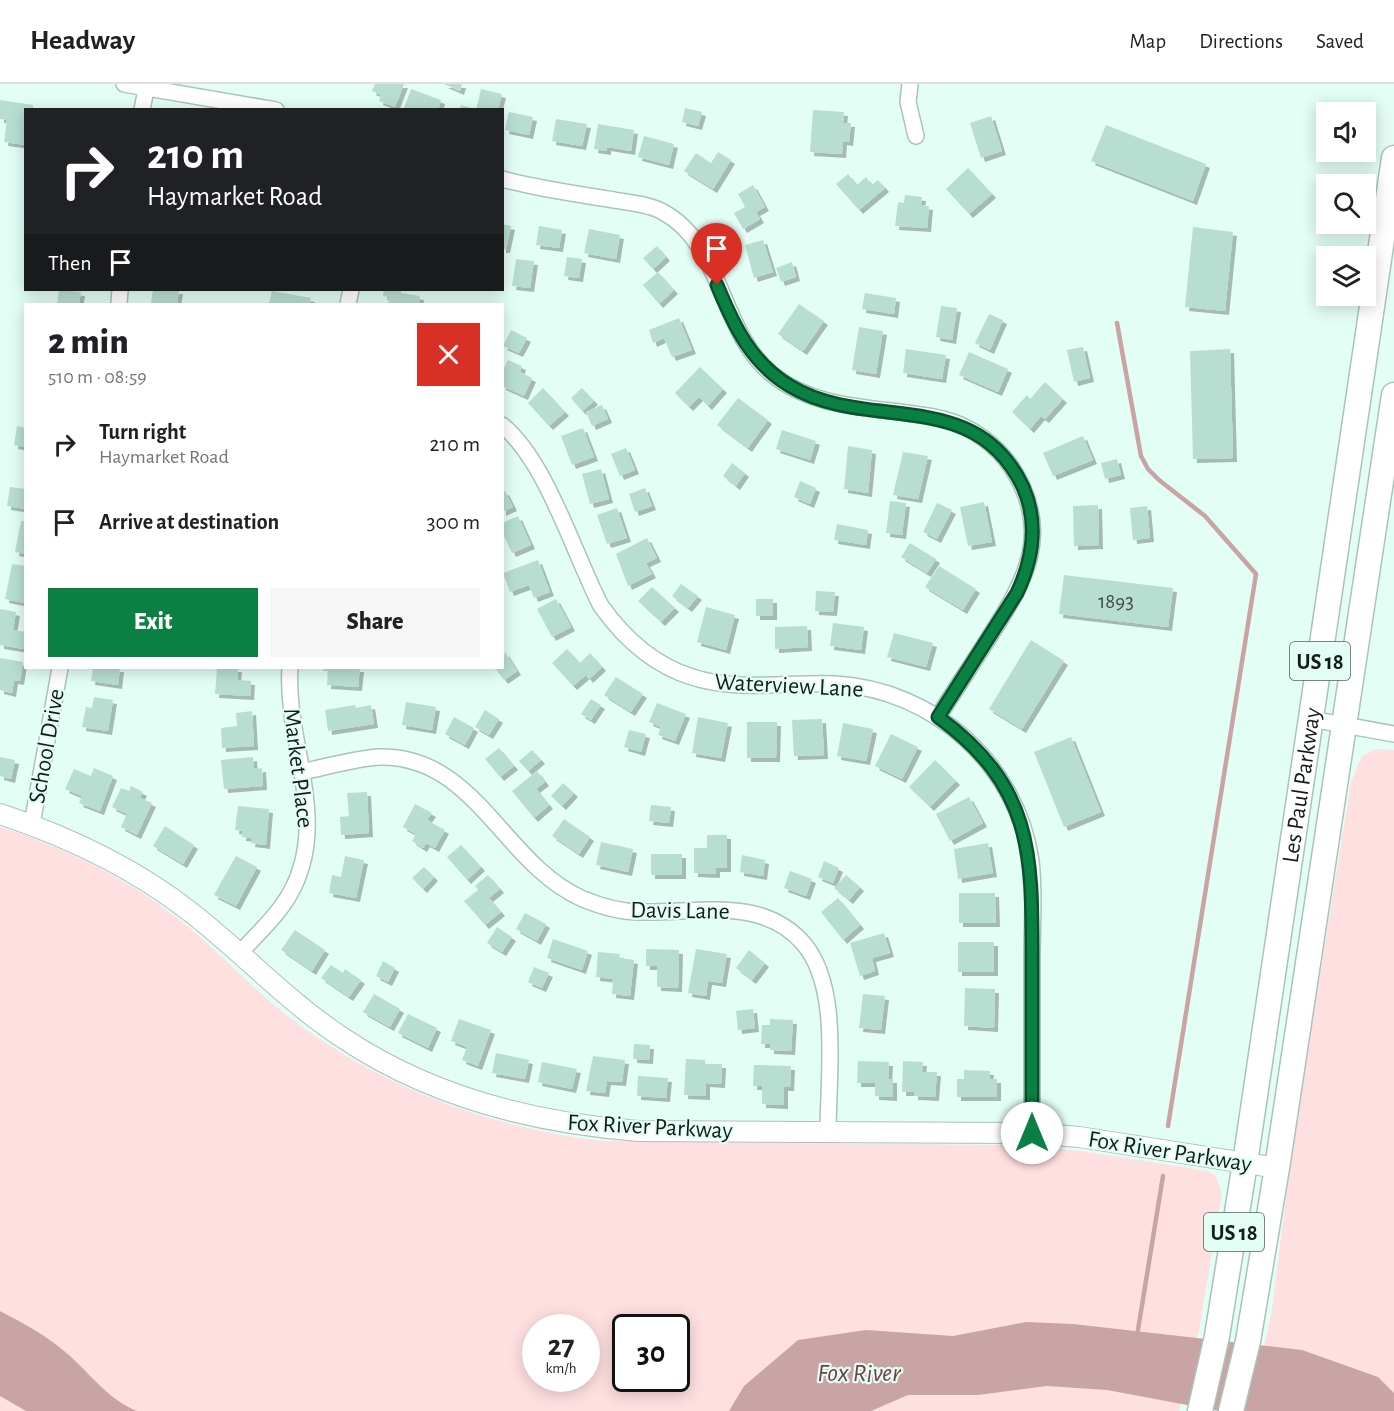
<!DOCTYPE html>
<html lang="en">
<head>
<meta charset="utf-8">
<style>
	:root { --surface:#fff; --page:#f6f6f6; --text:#202124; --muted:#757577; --line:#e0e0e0; --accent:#0b8043 }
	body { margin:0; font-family:"Alegreya Sans",sans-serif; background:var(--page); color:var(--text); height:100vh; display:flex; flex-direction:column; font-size:22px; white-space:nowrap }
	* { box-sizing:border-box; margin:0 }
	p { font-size:20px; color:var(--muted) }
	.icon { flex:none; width:33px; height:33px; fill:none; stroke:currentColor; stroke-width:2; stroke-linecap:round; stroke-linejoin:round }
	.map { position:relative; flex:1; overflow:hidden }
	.drawer { position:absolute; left:24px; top:219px; width:480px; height:366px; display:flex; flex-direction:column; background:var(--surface); border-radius:0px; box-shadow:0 3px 15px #0003 }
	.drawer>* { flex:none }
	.top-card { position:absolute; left:24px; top:24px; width:480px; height:183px; border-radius:0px; box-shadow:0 3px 15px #0003; background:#202124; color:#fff; overflow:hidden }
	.tools { position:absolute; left:1316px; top:18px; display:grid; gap:12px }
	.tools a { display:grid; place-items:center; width:60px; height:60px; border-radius:0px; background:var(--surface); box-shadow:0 3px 15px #0003; font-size:30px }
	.speed { position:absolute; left:522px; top:1230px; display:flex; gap:12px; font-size:30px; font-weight:700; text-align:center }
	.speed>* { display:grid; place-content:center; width:78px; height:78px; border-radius:50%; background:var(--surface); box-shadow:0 3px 15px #0003; line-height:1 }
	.speed small { font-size:15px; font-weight:400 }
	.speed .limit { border:3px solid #111; border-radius:9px; background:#fff; color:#111 }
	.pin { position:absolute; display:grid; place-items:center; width:51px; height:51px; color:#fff; margin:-62px -26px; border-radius:50% 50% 50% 0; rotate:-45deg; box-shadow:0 0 6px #0007 }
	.pin .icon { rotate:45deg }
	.me { position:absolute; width:66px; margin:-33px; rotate:0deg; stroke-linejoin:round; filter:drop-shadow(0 0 4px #0008) }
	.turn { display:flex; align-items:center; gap:21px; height:126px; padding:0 24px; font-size:27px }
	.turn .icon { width:78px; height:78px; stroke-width:2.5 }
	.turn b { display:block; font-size:42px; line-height:51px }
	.then { display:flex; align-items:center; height:57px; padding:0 24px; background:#0003; gap:12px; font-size:22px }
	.round { display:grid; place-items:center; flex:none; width:63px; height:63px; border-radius:0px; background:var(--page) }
	.summary { display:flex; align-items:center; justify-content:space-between; height:102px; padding:0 24px }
	h1 { font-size:36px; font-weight:800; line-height:45px }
	.cta { display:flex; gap:12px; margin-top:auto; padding:12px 24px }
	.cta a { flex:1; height:69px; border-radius:0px; background:var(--accent); color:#fff; font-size:24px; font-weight:800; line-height:69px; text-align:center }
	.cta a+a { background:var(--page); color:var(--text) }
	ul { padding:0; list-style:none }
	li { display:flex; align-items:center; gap:18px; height:78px; padding:0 24px }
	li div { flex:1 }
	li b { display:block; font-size:22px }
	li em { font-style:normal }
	header { display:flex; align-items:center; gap:36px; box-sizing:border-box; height:84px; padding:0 30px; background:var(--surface); border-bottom:2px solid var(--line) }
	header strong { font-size:28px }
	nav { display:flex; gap:33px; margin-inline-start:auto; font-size:21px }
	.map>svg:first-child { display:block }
</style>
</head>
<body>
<header>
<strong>Headway</strong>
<nav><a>Map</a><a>Directions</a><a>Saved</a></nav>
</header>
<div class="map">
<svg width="1394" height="1327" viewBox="0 0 1394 1327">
	<defs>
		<filter id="shadow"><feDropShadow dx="4" dy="4" stdDeviation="0" flood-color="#0004"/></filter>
	</defs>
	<rect width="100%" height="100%" fill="#e3fef5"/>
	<g fill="#ffe0e1" fill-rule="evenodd">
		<polygon points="1376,665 1394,666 1394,1327 1250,1327 1271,1231 1294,1053 1351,698 1362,672"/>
		<path d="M0,743C64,762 129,796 181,837C220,868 253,906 293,936C385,1005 488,1043 602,1057L1010,1061L1082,1067L1208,1087L1215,1091L1222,1109L1199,1246L1179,1327H0ZM536,1244H586V1294H536ZM626,1244H676V1294H626Z"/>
	</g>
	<g fill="#c8a4a5">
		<path d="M0,1227C25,1240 49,1253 70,1272C92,1292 109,1316 137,1327H26L0,1312Z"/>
		<polygon points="1026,1238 1073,1240 1302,1266 1378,1293 1394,1309 1394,1327 1219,1327 1107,1306 1047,1302 978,1311 908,1311 871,1327 729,1327 744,1302 798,1256 866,1246 953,1252"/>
	</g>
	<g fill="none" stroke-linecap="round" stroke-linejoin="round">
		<g stroke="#c8a4a5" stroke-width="4.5">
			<polyline points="1117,239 1141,372 1148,385 1159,396 1205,432 1256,490 1168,1042"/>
			<polyline points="1137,1252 1163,1092"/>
		</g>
	</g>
	<g fill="#b8ded2" filter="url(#shadow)">
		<polygon points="375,0 404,0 395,23 379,17 381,11 372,7"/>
		<polygon points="444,0 462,0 460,7"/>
		<polygon points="411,5 441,16 438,26 404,24"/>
		<polygon points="481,5 502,10 498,26 476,26"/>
		<polygon points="0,16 33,21 33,26 26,26 26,61 4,58 7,36 0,35"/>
		<polygon points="461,21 475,25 475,26 460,26"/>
		<polygon points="685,24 702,28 698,42 682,38"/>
		<polygon points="813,26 844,28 843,39 851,39 849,58 843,57 842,70 810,68"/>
		<polygon points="509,28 533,33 529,51 505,46"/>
		<polygon points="991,32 1002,67 981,74 970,39"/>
		<polygon points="556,35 587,40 582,62 552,57"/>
		<polygon points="598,40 634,46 631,67 607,63 607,67 594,65"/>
		<polygon points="1106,41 1206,80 1193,117 1091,77"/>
		<polygon points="644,52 674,60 669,81 638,73"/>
		<polygon points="718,68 731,76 713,105 684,87 696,69 711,79"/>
		<polygon points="968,84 992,110 969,130 946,105"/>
		<polygon points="848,90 857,101 866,93 872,101 878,96 885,104 859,126 836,100"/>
		<polygon points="753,101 765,123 756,128 760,135 743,145 734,129 745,123 738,110"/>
		<polygon points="905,111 922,113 921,121 929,122 927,144 895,142 898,118 904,119"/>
		<polygon points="502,140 511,142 506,165 502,165"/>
		<polygon points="539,142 562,146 559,164 536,161"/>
		<polygon points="1193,143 1233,148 1225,227 1185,223"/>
		<polygon points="589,145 620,151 616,175 584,169"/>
		<polygon points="763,156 773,188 754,194 745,161"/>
		<polygon points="657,162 666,173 653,185 643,174"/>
		<polygon points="567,173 582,175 579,194 564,192"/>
		<polygon points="516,175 534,177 530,204 512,202"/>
		<polygon points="792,178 796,193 781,198 776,184"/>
		<polygon points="658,188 674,206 659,220 643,201"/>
		<polygon points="59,206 81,208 79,220 57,220"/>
		<polygon points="153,206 179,206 177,220 151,219"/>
		<polygon points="384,206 402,206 401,209 420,212 419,220 388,220 389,213 383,212"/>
		<polygon points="272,207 311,214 310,220 269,220"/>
		<polygon points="865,209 896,214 894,230 862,225"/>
		<polygon points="799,220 824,237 803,267 778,250"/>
		<polygon points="941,222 957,224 952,256 936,253"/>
		<polygon points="989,230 1003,236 990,266 975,259"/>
		<polygon points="679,234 692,266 672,273 664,254 653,259 649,246"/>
		<polygon points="859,243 883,247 876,290 852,286"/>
		<polygon points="511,246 527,254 519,269 503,262"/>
		<polygon points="1083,263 1090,294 1074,298 1067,266"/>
		<polygon points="906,265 946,271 942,295 903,289"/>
		<polygon points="1230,265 1233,374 1193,375 1190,267"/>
		<polygon points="969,268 1008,285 998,308 959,291"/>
		<polygon points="508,276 522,282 520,288 532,294 524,312 502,302 502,288"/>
		<polygon points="700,283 723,305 708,322 699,313 689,323 675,309"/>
		<polygon points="1045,298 1063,315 1045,335 1041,332 1030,345 1012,328 1027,311 1030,315"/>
		<polygon points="543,304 565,328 549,342 528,319"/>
		<polygon points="582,304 594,317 582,327 571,314"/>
		<polygon points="738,314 768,336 748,364 717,341"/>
		<polygon points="602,321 608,335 592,342 586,328"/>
		<polygon points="17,342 26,344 26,363 14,361"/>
		<polygon points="583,344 594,373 572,381 561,352"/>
		<polygon points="782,346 816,357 810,376 776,365"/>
		<polygon points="1083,352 1093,376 1053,392 1043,369"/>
		<polygon points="848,362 872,366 868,409 844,405"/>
		<polygon points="626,364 635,386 620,392 611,370"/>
		<polygon points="903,368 928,372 918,415 893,411"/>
		<polygon points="1117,375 1121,391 1105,395 1101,379"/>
		<polygon points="732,379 745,389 736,402 723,392"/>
		<polygon points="601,385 609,415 590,420 582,390"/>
		<polygon points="800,397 816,404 810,420 794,413"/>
		<polygon points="10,403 26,405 26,425 7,422"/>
		<polygon points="645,404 652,422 635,428 629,410"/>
		<polygon points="505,407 513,423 502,428 502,408"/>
		<polygon points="890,417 906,419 902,451 886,449"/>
		<polygon points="984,418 992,458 968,462 960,423"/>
		<polygon points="937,419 952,426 937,455 923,448"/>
		<polygon points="1098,421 1099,461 1074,462 1073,422"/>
		<polygon points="1147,422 1150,454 1133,456 1130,424"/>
		<polygon points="617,424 627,454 607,460 597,431"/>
		<polygon points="518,432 531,461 512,469 502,448 502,439"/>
		<polygon points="21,437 26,437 26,470 15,468"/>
		<polygon points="837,440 868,446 866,461 834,456"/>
		<polygon points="647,454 657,474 646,479 652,490 628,502 616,470"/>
		<polygon points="910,459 936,475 927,489 901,473"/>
		<polygon points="538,476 550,508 534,514 529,501 510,508 503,489"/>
		<polygon points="12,480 26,482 25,519 5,515"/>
		<polygon points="939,482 976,505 963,526 925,503"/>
		<polygon points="1064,491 1173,504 1168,543 1059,530"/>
		<polygon points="681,500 698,512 688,524 672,512"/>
		<polygon points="652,503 675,524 661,538 638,517"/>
		<polygon points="816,507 835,508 833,528 815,527"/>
		<polygon points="556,515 571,543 552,553 537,525"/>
		<rect x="756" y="515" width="17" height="17"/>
		<polygon points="706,523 735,531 726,566 697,558"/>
		<polygon points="0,525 16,528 13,546 26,548 24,565 0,561"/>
		<polygon points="833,539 864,543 861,566 830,562"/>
		<polygon points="807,542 808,563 775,565 775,543"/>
		<polygon points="894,549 933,559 926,583 887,573"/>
		<polygon points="1031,556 1064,577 1022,645 989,625"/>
		<polygon points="567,565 580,579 590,569 602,583 589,595 586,591 573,602 552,579"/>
		<polygon points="505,568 517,587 504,596 495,584 502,584"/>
		<polygon points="0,574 23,578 20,597 14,596 12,609 0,606"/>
		<polygon points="93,584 120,584 118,601 91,597"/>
		<polygon points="217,584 238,584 237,596 251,597 250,612 215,610"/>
		<polygon points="324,584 360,584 358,603 327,601 328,587 323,587"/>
		<polygon points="616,593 643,610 631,628 604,611"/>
		<polygon points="94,613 113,616 108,647 82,643 86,623 92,624"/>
		<polygon points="591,615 601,621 591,636 581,630"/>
		<polygon points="406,618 436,623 432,646 402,641"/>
		<polygon points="657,619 686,630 675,657 658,651 661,643 649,638"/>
		<polygon points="355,621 356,624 371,621 374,640 328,647 325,626"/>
		<polygon points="485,626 499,635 489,651 475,643"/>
		<polygon points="252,627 254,662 222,664 221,644 237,642 236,629"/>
		<polygon points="454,633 474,644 465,661 445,650"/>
		<polygon points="698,633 728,639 721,674 692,669"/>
		<polygon points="822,635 824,671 794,672 792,636"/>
		<polygon points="747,638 777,638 776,674 747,674"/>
		<polygon points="843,639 873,645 866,677 837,672"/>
		<polygon points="629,646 646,650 641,668 624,663"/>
		<polygon points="891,650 918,663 902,695 875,682"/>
		<polygon points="1071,653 1101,728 1064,743 1034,668"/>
		<polygon points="499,664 514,682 500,693 485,675"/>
		<polygon points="532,666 541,676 528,687 519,677"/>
		<polygon points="0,673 15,676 11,695 0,692"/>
		<polygon points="253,673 254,685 262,684 263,702 224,705 221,676"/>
		<polygon points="935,676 956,697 930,723 909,703"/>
		<polygon points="94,684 113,692 100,727 79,719 82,712 65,705 74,685 91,692"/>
		<polygon points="537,687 545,698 536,705 549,721 534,734 512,707"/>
		<polygon points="563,699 574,709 562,722 551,712"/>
		<polygon points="131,702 143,708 140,714 152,719 137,751 121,743 127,730 112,723 121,704 129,707"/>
		<polygon points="367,708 369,749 341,751 340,733 349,732 347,709"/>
		<polygon points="969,713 983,739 950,757 936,730"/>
		<polygon points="415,720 432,729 427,736 445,746 435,764 426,759 423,764 412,757 416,750 403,743"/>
		<polygon points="651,721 671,723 669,739 649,737"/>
		<polygon points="238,722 269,725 266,761 251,759 252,754 242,753 243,747 235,746"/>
		<polygon points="564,735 590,753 579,770 552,752"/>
		<polygon points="165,742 194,761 183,780 153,762"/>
		<polygon points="707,751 727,751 727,784 716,784 716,790 694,789 694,764 707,764"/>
		<polygon points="601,758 633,765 628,788 596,781"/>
		<polygon points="988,759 993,789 958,795 954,765"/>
		<polygon points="461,761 481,783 467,796 447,773"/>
		<rect x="651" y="770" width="31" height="21"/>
		<polygon points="742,771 765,776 763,792 740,788"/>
		<polygon points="236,772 257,783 236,822 214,811"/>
		<polygon points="345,772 364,776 356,814 329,809 332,791 341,793"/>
		<polygon points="824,777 839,784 833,799 818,793"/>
		<polygon points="424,783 434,793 423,805 412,794"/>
		<polygon points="790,787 812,795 806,812 784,804"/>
		<polygon points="488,791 500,805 489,814 501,828 485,841 464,817 478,806 475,802"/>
		<polygon points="846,791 860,803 849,816 834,804"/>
		<polygon points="959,809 995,809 996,839 959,839"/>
		<polygon points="838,814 860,841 843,856 821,828"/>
		<polygon points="525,829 546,840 537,857 516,845"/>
		<polygon points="497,843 512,853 502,868 487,859"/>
		<polygon points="295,846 325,866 312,887 281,866"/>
		<polygon points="884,849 890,869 872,874 875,887 860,892 850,859"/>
		<polygon points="553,855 588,867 582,886 547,874"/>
		<rect x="958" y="858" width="36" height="30"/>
		<polygon points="646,865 679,866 678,904 657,903 657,882 646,882"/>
		<polygon points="696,865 727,870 722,899 708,897 706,912 688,909"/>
		<polygon points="749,866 765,879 752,896 736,884"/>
		<polygon points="598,868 620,870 619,874 634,876 630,912 612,910 613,895 596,893"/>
		<polygon points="383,877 395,884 388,898 376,892"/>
		<polygon points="331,881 343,889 345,885 361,896 349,913 321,894"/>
		<polygon points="534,883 549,889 542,904 528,898"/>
		<polygon points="965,904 995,905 994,944 964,942"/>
		<polygon points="374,910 400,925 390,943 363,928"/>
		<polygon points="863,910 885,912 881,946 859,944"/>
		<polygon points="753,925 755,944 738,946 736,927"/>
		<polygon points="408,930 437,944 428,964 398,949"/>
		<polygon points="459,935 491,946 478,982 462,976 467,963 451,957"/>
		<polygon points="770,935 793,936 791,967 770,966 770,960 761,960 762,941 770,941"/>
		<polygon points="634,960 650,961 649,976 633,975"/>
		<polygon points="496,969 529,976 525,995 492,989"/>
		<polygon points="593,972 625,976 622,998 607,997 605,1009 586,1007"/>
		<polygon points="686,975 705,976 705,980 722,980 721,1000 706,999 706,1012 684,1011"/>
		<polygon points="858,977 889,978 888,995 893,995 893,1013 875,1012 875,999 857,999"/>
		<polygon points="903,977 923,978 922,988 937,988 935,1013 914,1012 914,1008 902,1008"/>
		<polygon points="542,978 577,985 572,1005 538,998"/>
		<polygon points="754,981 791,982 790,1003 784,1003 784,1021 762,1020 762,1002 753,1002"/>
		<polygon points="964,986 990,987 989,995 997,995 997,1013 957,1013 957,995 964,995"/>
		<polygon points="638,992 668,994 666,1014 637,1012"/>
	</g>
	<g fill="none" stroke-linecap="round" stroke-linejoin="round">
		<g stroke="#aac3bb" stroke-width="18">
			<g id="minor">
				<polyline points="124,0 276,26"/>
				<polyline points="910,0 908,18 916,52"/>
				<polyline points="142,26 147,0"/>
				<path d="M502,95C539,105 577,110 614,116C630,119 649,120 663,128C724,161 719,248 773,291C820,329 887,322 943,335C971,342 997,361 1012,384C1053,448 1026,496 990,552C973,579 955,606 938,633"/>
				<polyline points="119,220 120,206"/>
				<polyline points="348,220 351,206"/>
				<path d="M502,341C546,376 574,470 601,522C624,554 653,581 692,593C739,608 787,598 836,600C934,606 1017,680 1031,777C1035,808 1032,841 1032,873C1032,931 1032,990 1032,1049"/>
				<polyline points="1311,635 1394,650"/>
				<path d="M301,688C327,683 355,674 381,673C476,672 504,781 583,815C600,822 621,828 640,828C695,830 761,811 803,859C841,902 828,992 828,1048"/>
				<polyline points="32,740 60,584"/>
				<path d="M239,870C258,849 282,828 294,802C328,731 285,657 290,584"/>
			</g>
		</g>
		<g stroke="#aac3bb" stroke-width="22">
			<path id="tertiary" d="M0,730C69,753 135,784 193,830C244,870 288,918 343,954C431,1013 534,1039 639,1047L1032,1049L1079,1053L1277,1084"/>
		</g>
		<g stroke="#aac3bb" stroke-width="27">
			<g id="primary">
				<path id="s1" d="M1200,1327L1217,1252L1245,1079L1394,74"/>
				<polyline points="1231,1327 1248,1257 1277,1084 1394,311"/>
			</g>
		</g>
		<use href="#minor" stroke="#fff" stroke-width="15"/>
		<use href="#tertiary" stroke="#fff" stroke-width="20"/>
		<use href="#primary" stroke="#fff" stroke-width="24"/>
	</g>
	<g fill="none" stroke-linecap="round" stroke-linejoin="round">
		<g stroke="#07532c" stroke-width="15">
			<path id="route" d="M717,201C734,242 751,279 790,302C868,349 975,301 1023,403C1039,439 1033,475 1017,509L938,633C1036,704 1032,775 1032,884C1032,939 1032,994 1032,1049"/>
		</g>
		<use href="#route" stroke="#0b8043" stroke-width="10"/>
	</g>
	<g text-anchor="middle" stroke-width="4.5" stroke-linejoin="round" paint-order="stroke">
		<g font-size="21" fill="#3c4c47">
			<text x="1116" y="524">1893</text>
		</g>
		<g fill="#e3fef5" stroke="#51605b" stroke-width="1.5">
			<rect x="1290" y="558" width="60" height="38" rx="4.5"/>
			<rect x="1204" y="1129" width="60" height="38" rx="4.5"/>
		</g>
		<g font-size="22" font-weight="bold" fill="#131c19">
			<text x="1320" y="585">US 18</text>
			<text x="1234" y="1156">US 18</text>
		</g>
		<g font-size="24" fill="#131c19" stroke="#e3fef5">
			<text transform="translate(789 601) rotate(3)" y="8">Waterview Lane</text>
			<text transform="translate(46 662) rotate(-80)" y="8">School Drive</text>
			<text transform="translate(299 684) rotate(83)" y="8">Market Place</text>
			<text dy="8" stroke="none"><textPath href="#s1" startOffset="634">Les Paul Parkway</textPath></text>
			<text transform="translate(680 826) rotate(1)" y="8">Davis Lane</text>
			<text transform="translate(650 1042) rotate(3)" y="8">Fox River Parkway</text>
			<text transform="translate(1170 1067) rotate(9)" y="8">Fox River Parkway</text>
		</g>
		<g font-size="26" font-style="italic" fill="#734042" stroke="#e3fef5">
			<text x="859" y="1297">Fox River</text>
		</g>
	</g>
</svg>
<div class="tools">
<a><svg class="icon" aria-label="sound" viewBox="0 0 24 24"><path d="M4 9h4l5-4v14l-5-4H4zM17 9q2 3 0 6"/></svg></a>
<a><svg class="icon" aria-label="search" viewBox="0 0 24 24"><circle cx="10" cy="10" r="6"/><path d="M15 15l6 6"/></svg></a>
<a><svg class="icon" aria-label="layers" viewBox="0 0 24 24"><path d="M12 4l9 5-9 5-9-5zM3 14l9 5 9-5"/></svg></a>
</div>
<div class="speed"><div>27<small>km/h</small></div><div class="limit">30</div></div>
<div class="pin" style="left:717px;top:201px;background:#d93025"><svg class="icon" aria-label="arrive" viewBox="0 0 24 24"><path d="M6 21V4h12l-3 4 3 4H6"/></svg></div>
<svg class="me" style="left:1032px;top:1049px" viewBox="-20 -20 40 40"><circle r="19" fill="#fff"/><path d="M0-13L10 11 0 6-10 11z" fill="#0b8043"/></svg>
<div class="top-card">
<div class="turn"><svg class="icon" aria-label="right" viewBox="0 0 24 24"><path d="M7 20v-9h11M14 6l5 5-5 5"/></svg><div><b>210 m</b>Haymarket Road</div></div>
<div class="then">Then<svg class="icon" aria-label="arrive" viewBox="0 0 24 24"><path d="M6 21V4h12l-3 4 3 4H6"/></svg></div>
</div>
<section class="drawer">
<div class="summary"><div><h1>2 min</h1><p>510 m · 08:59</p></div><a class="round" style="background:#d93025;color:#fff"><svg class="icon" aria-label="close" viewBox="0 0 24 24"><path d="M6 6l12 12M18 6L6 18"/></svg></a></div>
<ul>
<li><svg class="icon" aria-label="right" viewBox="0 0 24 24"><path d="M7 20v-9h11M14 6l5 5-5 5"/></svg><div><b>Turn right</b><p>Haymarket Road</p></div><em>210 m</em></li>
<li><svg class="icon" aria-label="arrive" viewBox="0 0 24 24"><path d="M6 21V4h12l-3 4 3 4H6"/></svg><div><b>Arrive at destination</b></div><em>300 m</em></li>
</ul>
<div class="cta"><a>Exit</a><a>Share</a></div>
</section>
</div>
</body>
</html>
